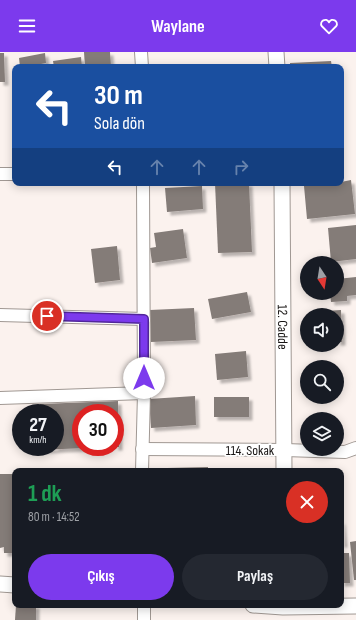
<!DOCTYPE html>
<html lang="tr">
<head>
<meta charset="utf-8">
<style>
	:root { --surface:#171b24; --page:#242831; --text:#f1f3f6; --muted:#9ea1a6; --accent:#7c3aed }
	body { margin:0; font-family:"Sofia Sans Condensed",sans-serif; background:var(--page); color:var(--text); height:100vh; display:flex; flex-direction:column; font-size:15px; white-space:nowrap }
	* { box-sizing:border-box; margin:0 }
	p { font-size:13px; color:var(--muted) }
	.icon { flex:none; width:22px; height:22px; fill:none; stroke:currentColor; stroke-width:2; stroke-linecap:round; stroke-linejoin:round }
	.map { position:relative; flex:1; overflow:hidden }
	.drawer { position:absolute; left:12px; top:416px; width:332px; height:140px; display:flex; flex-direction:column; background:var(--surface); border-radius:8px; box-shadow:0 2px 10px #0003 }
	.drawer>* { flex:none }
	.banner { position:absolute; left:12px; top:12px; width:332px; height:122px; border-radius:8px; box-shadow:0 2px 10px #0003; background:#1a4fa0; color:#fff; overflow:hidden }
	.needle { width:26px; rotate:168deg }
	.controls { position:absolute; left:300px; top:204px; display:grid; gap:8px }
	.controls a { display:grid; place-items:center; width:44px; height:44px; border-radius:50%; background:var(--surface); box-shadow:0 2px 10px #0003; font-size:20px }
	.speed { position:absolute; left:12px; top:352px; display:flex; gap:8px; font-size:20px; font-weight:700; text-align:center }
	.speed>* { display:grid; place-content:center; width:52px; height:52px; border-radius:50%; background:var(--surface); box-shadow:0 2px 10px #0003; line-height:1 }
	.speed small { font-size:10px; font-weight:400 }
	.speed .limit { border:6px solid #d22; background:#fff; color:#111 }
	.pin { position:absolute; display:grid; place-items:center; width:34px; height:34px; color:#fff; margin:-17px; border:2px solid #fff; border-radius:50%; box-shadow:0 1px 4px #0007 }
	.me { position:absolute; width:44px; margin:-22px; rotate:0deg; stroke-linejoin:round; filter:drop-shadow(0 0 3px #0008) }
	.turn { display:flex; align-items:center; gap:14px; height:84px; padding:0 16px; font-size:18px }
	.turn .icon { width:52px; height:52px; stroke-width:2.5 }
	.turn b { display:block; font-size:28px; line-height:34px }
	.lanes { display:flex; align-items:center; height:38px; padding:0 16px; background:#0003; justify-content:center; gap:20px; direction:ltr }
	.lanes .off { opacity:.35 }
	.round { display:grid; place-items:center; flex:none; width:42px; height:42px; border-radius:21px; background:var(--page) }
	.head { display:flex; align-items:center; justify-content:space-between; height:68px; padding:0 16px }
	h1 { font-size:24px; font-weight:700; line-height:30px; color:#1e9e55 }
	.button { display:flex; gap:8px; margin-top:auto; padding:8px 16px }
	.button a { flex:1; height:46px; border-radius:24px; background:var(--accent); color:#fff; font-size:16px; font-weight:700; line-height:46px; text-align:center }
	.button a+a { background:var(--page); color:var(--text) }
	header { display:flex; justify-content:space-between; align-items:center; height:52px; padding:0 16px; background:var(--accent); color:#fff; font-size:18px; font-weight:700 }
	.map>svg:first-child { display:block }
</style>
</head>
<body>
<header><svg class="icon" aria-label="menu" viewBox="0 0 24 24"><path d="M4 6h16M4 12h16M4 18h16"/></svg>Waylane<svg class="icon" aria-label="heart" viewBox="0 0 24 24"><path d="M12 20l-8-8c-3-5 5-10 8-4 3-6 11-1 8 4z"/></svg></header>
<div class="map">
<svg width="356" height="568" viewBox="0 0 356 568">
	<defs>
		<filter id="shadow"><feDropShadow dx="3.5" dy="3.5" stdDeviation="1" flood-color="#0004"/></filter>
	</defs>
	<rect width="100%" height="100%" fill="#fbf2ee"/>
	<g fill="#847c78" filter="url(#shadow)">
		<polygon points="84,0 110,0 111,15 85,15"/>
		<polygon points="0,1 4,1 5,30 0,30"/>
		<polygon points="45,1 46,11 41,12 41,15 20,15 19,6"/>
		<polygon points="81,5 82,15 54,15 53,9"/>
		<polygon points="331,9 332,15 290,15 290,11"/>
		<polygon points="351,128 355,162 307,167 304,134 328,131 341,131 341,130"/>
		<polygon points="215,131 249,131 252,200 218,201"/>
		<polygon points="202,134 203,157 167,160 165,136"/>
		<polygon points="356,173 356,207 331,210 328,176"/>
		<polygon points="183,177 187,206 152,211 150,196 156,195 154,181"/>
		<polygon points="117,194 120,228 95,231 91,197"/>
		<polygon points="356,225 356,243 347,244 347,249 331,250 330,241 337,241 337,227"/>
		<polygon points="247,240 251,260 212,267 208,247"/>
		<polygon points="194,256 196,288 151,290 150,258"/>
		<polygon points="341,258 342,290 337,290 337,263 309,263 309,260"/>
		<polygon points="246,299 248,325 217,328 215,302"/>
		<polygon points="195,344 196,373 151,376 149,347"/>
		<rect x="214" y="345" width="35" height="20"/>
		<polygon points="118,349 119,395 115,395 115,361 81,361 81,395 84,395 84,396 41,398 41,395 55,395 55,361 40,361 40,352"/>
		<polygon points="208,415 208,419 167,419 167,416"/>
		<polygon points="259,417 259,419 233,419 233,418"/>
		<polygon points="0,422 15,422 15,501 4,501 4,495 0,496"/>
		<polygon points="341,469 342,469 344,492 341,492"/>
		<polygon points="356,489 356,528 354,528 350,490"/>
		<polygon points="341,501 349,501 350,531 341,531"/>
		<polygon points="16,553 36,553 36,568 15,568"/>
	</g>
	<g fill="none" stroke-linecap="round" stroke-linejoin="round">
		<g stroke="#a09893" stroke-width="14">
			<g id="minor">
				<polyline points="141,0 142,15"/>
				<polyline points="0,122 15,122"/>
				<polyline points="0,263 144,267"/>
				<polyline points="0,346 144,341"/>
				<polyline points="142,397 285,398 345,400 356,396"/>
				<polyline points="142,419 144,341 143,131"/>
				<polyline points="144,553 144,568"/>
			</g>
		</g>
		<g stroke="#a09893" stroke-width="17">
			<g id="tertiary">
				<polyline points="276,0 277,15"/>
				<path id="s1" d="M282,131L284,419"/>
				<polyline points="0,532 15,533"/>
				<polyline points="253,553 283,555 356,554"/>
			</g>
		</g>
		<use href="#minor" stroke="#fff" stroke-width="12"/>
		<use href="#tertiary" stroke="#fff" stroke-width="15"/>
	</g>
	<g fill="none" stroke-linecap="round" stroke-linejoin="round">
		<g stroke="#51269a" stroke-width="10">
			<polyline id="route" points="47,264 144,267 144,326"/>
		</g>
		<use href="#route" stroke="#7c3aed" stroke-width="7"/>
	</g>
	<g text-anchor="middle" stroke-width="3.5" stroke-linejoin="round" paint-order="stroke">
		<g font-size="14" fill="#191615" stroke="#fff">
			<text dy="5" stroke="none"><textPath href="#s1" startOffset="144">12. Cadde</textPath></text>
			<text x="250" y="403">114. Sokak</text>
		</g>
	</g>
</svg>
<div class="controls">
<a><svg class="needle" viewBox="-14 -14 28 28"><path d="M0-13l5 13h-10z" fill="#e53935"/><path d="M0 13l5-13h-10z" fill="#9ea1a6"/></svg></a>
<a><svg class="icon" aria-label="sound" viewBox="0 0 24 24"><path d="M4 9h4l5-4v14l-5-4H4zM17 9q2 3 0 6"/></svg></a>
<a><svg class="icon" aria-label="search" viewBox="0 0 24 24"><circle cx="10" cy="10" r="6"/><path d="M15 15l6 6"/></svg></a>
<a><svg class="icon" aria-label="layers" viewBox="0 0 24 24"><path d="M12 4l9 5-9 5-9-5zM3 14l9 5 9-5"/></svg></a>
</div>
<div class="speed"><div>27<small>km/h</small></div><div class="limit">30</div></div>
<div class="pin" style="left:47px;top:264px;background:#d93025"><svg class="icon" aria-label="arrive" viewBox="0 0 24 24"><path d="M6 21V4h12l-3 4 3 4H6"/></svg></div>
<svg class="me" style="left:144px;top:326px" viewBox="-20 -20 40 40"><circle r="19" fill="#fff"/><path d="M0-13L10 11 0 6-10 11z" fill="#7c3aed"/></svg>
<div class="banner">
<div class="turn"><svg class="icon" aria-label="left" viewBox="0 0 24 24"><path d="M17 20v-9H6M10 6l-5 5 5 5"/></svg><div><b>30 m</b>Sola dön</div></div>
<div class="lanes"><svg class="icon" aria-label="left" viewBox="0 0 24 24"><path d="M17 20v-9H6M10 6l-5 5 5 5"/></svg><svg class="icon off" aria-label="ahead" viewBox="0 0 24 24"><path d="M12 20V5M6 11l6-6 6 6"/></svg><svg class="icon off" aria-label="ahead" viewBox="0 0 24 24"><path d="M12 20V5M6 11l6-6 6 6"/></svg><svg class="icon off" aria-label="right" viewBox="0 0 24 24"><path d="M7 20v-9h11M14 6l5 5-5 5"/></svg></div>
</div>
<section class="drawer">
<div class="head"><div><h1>1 dk</h1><p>80 m · 14:52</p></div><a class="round" style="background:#d93025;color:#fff"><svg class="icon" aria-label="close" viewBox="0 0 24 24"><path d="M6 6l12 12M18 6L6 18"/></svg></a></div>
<div class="button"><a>Çıkış</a><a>Paylaş</a></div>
</section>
</div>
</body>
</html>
